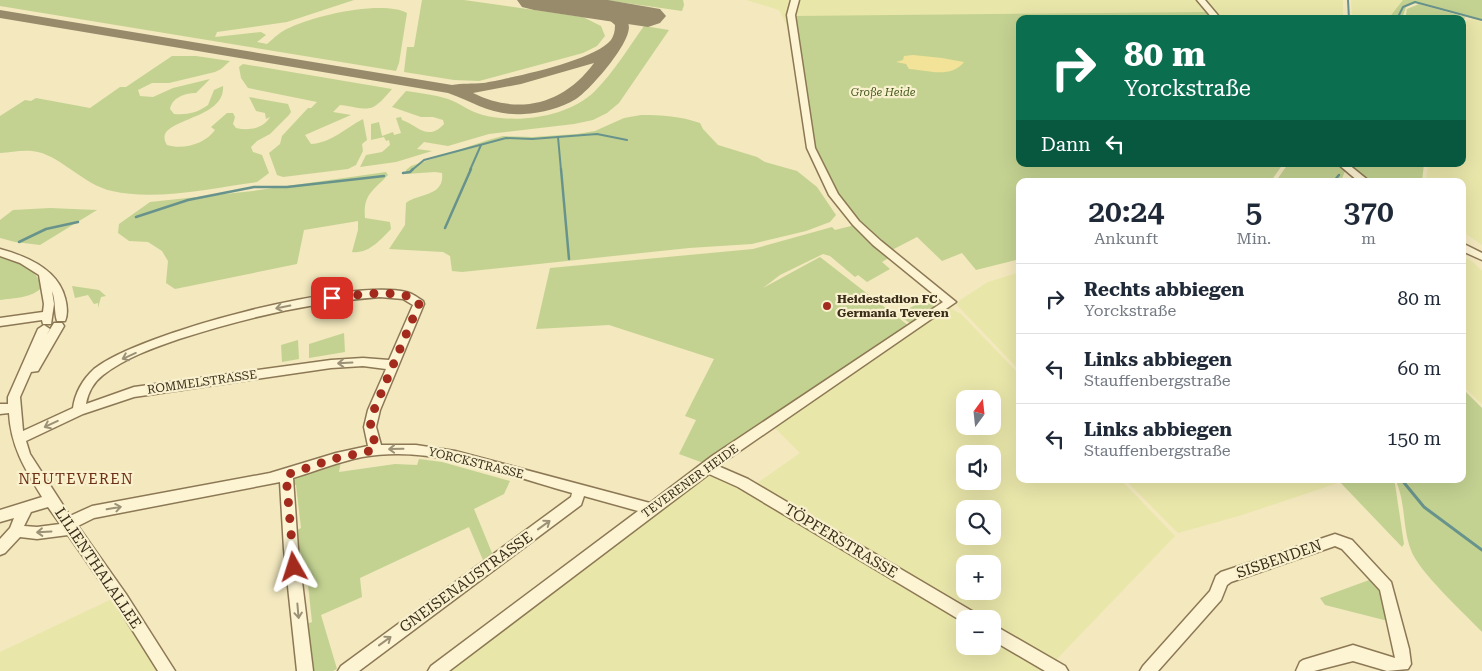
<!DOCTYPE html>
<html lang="de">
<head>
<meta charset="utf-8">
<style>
	:root { --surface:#fff; --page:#f6f6f7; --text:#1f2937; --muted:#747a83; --line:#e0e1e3 }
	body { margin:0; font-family:"Roboto Serif",serif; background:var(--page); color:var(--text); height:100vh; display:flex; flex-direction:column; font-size:19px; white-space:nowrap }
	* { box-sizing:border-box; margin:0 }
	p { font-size:16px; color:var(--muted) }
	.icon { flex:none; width:28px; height:28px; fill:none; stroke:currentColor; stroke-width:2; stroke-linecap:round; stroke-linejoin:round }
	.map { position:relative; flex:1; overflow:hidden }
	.drawer { position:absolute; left:1016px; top:178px; width:450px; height:305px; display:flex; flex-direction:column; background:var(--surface); border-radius:10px; box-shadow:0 5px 20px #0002 }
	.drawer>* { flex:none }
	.banner { position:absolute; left:1016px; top:15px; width:450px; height:152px; border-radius:10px; box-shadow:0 5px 20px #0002; background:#0b6e4f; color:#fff; overflow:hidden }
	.needle { width:32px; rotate:15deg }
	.controls { position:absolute; left:956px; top:390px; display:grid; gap:10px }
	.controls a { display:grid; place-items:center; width:45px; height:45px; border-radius:10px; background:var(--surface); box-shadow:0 5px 20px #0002; font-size:25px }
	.pin { position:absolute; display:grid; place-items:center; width:42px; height:42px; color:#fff; margin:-21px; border-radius:10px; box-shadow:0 2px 8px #0006 }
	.me { position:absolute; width:55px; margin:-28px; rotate:354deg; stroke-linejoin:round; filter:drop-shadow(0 0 4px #0008) }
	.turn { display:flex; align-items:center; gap:18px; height:105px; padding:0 25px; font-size:22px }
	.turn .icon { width:65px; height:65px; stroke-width:2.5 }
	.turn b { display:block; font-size:35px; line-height:42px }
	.then { display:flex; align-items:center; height:48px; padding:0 25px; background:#0003; gap:10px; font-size:19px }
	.eta { display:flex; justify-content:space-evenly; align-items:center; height:85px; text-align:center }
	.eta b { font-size:30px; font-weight:600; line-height:35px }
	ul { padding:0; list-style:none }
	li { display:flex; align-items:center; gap:15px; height:70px; padding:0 25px; border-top:1px solid var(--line) }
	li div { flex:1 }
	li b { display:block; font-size:19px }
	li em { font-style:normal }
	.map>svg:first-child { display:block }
</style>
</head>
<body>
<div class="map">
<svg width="1482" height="671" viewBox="0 0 1482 671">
	<rect width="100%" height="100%" fill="#f3e8be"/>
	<g fill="#e9e6aa" fill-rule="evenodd">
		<polygon points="746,0 1343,0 1343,19 1020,19 1020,23 787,26 779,10"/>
		<polygon points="1351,0 1403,0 1403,1 1388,19 1352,19"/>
		<polygon points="1473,19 1482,22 1482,245 1463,232 1462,181 1426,181 1428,164 1462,164 1463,31 1466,21"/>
		<polygon points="1462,256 1473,262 1482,271 1482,404 1463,386"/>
		<polygon points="1020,272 1020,371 957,305 960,300 988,282"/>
		<path d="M948,307L961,314L1020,375V479H1120L1175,536L1054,662L993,626L992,619H980L753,486L800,453L772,425ZM965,399H992V426H965ZM965,454H992V481H965ZM965,509H992V536H965ZM965,564H992V591H965Z"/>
		<polygon points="710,472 757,495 965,619 965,646 992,646 993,634 1048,667 1045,671 442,671"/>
		<polygon points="1124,479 1334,479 1338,483 1242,515 1178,533"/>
		<polygon points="114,598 160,671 0,671 0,652"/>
	</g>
	<g fill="#c3d291">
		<path d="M0,0H354L287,22L217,32L215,37L261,32L266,35L257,42L267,44C274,38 281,31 289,28C315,15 384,0 407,13L399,63L396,71L0,6Z"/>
		<polygon points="422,0 464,0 583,17 601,26 605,36 597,46 583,53 479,81 454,80 404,72 407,47 414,47"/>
		<polygon points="605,0 683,0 684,5 682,11"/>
		<polygon points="1403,0 1482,0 1482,21 1423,4 1415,3 1406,7 1402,19 1388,19"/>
		<polygon points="1419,4 1465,17 1463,23 1462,19 1405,19 1407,9"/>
		<polygon points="1207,12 1213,19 1020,19 1020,164 1283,164 1271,181 1020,181 1020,259 976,270 962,253 942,261 917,237 890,251 858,223 844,206 814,149 795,16"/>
		<path d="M644,26L669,30L619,103L607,113L593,120L574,124L489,134L448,146L424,142L417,149L432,151L396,162L360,167L366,155L382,152L390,145L389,140L386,141L384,137L371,140V124L379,122L382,136L393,132L394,135L401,133L396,118L401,117L402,120C417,125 428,142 444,124L443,120L433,117H421L392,107L406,91C420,93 435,95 448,99C460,103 470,112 483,115C518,124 569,117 595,91C614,72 629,47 644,26Z"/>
		<path d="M172,56H196L230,61L221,69L215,72L169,83H152L138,90L140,96L153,97L173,88L210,79L196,93C184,93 172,98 170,109L174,114C187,115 197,113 208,105L214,90L223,86C226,122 150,118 167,145C183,150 205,144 215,130L211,127L227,113H233L235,117L233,124L236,128C248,131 263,129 270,117L266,119L265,113L256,111L249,97L288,104L291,112L289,115L270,134L257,141L251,147L253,152L262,155L269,173L257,182C212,188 156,201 112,191C84,185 63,158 38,152C26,149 12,152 0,153V116L25,100L31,101L36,98L90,108L120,87H126Z"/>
		<path d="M243,64L392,89C370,115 371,109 340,105L333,112L351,115L305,135L311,144C331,143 346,128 363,119L367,140L362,144L363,151L356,165L348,169L283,177L277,175L269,153L280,144L282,136L308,108H311L317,102L248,88L241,78L239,67Z"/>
		<path d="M641,115C662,115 680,116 700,123L703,129L718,145L757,157L765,162L797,171L817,187L836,215L830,222L806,231L752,244L689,248L462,272L452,271L450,256L443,252L389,249L405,225L406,203C418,193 445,197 442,173L435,172L406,174V170L411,166L488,140L503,136L533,137L577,134L595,131L624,118Z"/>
		<polygon points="1288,164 1338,164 1345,171 1341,181 1276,181"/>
		<polygon points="1347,164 1424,164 1422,181 1368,181"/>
		<path d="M386,172L388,175C373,191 363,194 365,218L390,222L391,229C380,240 369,254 352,252L358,230V221L304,230L297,264L175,289L166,283L168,261L162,251L148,242L129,241L118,233L119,224L150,202L253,191Z"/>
		<polygon points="50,208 97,210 40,245 15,242 0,238 0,220 13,210"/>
		<polygon points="855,225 890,257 882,262 890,269 867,282 858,275 855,277 830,256 823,254 780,275 763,288 820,257 909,326 706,464 679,454 696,420 685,416 714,359 609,325 536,329 550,268 753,249 832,227 835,230"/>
		<path d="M0,256C18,261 36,268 42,287C33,298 13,298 0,300Z"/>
		<polygon points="72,286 99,290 106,296 101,297 98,308 98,303 94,304 88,295 75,298"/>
		<polygon points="926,300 936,308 911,324 904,319 908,316 901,312"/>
		<polygon points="344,333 345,352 309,358 309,344"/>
		<polygon points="298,340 299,359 282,362 281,345"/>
		<path d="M1463,389L1482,408V632C1465,614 1418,571 1411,550C1402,527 1406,501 1395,479H1462Z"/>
		<polygon points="419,459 442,462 510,481 504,494 474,509 492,553 483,560 469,527 360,578 362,597 321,615 337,669 333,671 313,671 304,625 312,622 307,575 299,578 295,531 301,528 296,485 291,486 292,477 341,461 339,472 395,464 417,465"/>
		<polygon points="1337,479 1392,479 1395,484 1404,544 1402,547"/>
		<polygon points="1372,579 1381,590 1388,621 1325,605 1320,598"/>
	</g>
	<path fill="#f2e398" d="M913,55L942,58L964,62C951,79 926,70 909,69L906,64L896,62L903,60L904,56Z"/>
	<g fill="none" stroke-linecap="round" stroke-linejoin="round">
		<g stroke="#68938c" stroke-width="2">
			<polyline points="1348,0 1349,19"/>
			<polyline points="1397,19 1403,7 1415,2 1482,20"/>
			<polyline points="558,137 561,170"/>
			<polyline points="412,170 424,160 506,138 532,139 597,134 627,140"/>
			<polyline points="470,170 481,145"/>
		</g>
		<g stroke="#68938c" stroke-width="2.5">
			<polyline points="561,169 569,259"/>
			<polyline points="403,173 410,172 413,169"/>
			<polyline points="1334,181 1339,175"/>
			<polyline points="136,217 188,200 254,187 287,187 384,176"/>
			<polyline points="445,228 471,169"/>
			<polyline points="19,242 46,229 78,222"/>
		</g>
		<polyline stroke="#68938c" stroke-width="3" points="1401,479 1424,507 1482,550"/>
		<path fill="#978b6c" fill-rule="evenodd" d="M592,4C604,7 622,10 628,23C636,38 589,91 576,99C561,108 542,113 524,114C492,116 476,103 448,93L0,18V10L452,85C462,83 473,84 483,83C511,78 594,61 611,40C614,35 615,31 615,25L606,17L587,11L585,8ZM594,63C564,104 519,116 473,93L521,84Z"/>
		<polygon fill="#978b6c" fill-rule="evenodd" points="517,0 608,0 660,9 666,16 660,23 648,27 534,10 522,7"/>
		<g stroke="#8d7855" stroke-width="3">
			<g id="minor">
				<path d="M791,0H799L795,15L815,148L838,194L859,221L881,241L956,302L718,466L748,479L977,614L979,619H965V623L738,487L709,474L449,671H428L431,666L638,511L584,496L581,505L359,671H338L341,666L571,497L572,493C505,475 433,444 362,457C338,462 316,471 293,478L298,549L313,671H297L284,549L280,482L94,518L78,526L126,594L175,671H158L116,604L68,535L37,539L20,537L5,553L0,555V539L10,528L14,518L0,522V510L42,497C25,469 11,447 9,413L0,414V404H8V397L38,329L44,325L50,329L46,336L54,323H62L64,326L38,371L31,372L20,397L23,431L73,408C75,393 83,379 94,369C140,332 349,278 406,292C412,293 418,298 423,301L424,304L380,410L376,427L381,445H416L455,451L650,503L712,456L943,302L873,245L853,225L829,195L807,148L787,15ZM380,297L403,299L413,305L389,360L363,358L331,360L134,387L86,404C88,392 94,382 103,375C125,358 153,348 179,339C244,318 312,302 380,297ZM363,366L386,369L368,410L364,427L368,446L336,453L270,473L92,506L70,516L30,454L26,441L83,414L134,397L331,368ZM48,507L60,524L37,527L24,526L31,512Z"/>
				<polygon points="1197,0 1205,0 1221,19 1213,19"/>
				<polygon points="1338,164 1348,164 1369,181 1358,181"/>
				<polygon points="1462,243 1482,253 1482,260 1462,251"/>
				<path d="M0,249C26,256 58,269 65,298C67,305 68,314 65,321H57C54,312 56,301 52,291L54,304L51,324H43L42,320L0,326V318L43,312L44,304L39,275L20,263L0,256Z"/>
				<polygon points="1335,534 1352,540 1391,582 1409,649 1411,664 1408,669 1387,671 1353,661 1314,671 1296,671 1300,662 1303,660 1353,645 1395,658 1380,590 1342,549 1335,546 1231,582 1227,585 1221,600 1158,671 1140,671 1143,666 1210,591 1216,576 1221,572"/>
				<polygon points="992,624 1065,666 1068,671 1045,671 992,640"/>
			</g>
		</g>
		<use href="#minor" fill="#fcf4d2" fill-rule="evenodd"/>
	</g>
	<defs><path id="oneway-shaft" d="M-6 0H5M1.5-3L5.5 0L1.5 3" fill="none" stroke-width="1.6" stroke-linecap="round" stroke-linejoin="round" transform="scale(1.25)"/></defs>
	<g stroke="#9c9176">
		<use href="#oneway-shaft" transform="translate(283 307) rotate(169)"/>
		<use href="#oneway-shaft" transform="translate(129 356) rotate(156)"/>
		<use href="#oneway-shaft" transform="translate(345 363) rotate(177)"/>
		<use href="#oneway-shaft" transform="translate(51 424) rotate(155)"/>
		<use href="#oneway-shaft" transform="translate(396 449) rotate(179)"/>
		<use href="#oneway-shaft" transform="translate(114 508) rotate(-10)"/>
		<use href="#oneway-shaft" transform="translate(544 525) rotate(-36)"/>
		<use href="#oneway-shaft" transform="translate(44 532) rotate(177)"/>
		<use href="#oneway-shaft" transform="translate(298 611) rotate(85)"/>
		<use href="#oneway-shaft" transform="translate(385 641) rotate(-36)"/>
	</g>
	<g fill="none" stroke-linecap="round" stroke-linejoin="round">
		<path stroke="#a32b1e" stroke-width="9" stroke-dasharray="0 16.2" d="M294,567L286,475L333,459L374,450L375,443L370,427L374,410L419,304L414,298C387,289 359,295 332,298"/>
	</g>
	<circle fill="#a32b1e" stroke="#f9f1ce" stroke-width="2" cx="827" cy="306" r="5"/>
	<g text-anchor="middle" stroke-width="4.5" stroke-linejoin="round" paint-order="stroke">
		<g font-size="11" font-style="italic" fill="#45591f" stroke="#f9f1ce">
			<text x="883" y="96">Große Heide</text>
		</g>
		<g font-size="12" font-weight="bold" fill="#3b2e1b" stroke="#f9f1ce" text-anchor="start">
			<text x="837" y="303">Heidestadion FC<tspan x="837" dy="14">Germania Teveren</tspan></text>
		</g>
		<g font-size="12" fill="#3b2e1b" stroke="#f9f1ce">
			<text transform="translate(202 382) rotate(-8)" y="4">ROMMELSTRASSE</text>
			<text transform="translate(476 463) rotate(14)" y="4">YORCKSTRASSE</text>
			<text transform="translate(690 481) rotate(-36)" y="4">TEVERENER HEIDE</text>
		</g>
		<g font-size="15" letter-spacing="1" fill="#6c3115" stroke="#f9f1ce">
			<text x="76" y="484">NEUTEVEREN</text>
		</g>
		<g font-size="15" fill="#3b2e1b" stroke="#f9f1ce">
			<text transform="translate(841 541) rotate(31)" y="5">TÖPFERSTRASSE</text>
			<text transform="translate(1279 559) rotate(-19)" y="5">SISBENDEN</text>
			<text transform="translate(98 568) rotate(56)" y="5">LILIENTHALALLEE</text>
			<text transform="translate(466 582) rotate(-36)" y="5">GNEISENAUSTRASSE</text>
		</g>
	</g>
</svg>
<div class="controls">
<a><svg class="needle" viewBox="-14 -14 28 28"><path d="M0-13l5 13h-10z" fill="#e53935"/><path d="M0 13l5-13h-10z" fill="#747a83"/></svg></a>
<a><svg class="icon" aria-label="sound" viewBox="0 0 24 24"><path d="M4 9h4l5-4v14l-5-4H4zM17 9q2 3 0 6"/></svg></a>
<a><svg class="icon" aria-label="search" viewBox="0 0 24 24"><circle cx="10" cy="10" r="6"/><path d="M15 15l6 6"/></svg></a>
<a>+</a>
<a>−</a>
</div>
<div class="pin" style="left:332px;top:298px;background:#d93025"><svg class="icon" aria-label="arrive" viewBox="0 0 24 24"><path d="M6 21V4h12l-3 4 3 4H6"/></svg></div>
<svg class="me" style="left:294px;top:567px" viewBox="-20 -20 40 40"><path d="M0-17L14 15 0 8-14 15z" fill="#a32b1e" stroke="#fff" stroke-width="4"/></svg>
<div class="banner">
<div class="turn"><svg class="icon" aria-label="right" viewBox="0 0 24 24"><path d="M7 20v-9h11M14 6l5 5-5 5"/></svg><div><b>80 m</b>Yorckstraße</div></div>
<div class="then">Dann<svg class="icon" aria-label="left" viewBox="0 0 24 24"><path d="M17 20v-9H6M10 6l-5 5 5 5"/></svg></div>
</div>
<section class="drawer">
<div class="eta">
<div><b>20:24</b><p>Ankunft</p></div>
<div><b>5</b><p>Min.</p></div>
<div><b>370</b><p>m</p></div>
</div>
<ul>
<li><svg class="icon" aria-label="right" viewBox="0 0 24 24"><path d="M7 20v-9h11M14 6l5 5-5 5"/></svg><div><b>Rechts abbiegen</b><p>Yorckstraße</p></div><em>80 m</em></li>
<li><svg class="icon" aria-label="left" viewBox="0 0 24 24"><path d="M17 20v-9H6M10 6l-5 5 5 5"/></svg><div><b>Links abbiegen</b><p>Stauffenbergstraße</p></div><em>60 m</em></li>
<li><svg class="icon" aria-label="left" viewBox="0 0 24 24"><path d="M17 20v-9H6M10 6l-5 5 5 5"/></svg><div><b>Links abbiegen</b><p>Stauffenbergstraße</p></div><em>150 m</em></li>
</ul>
</section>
</div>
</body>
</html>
